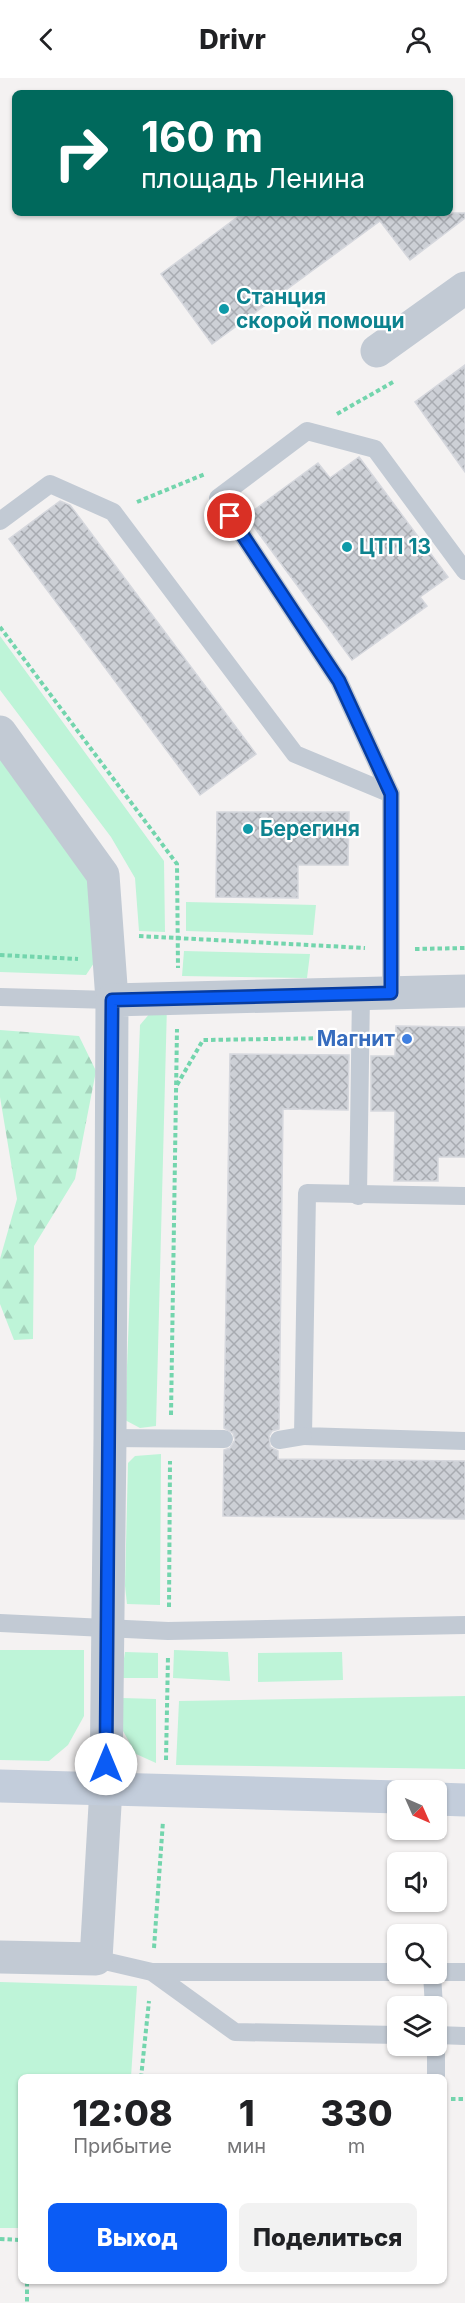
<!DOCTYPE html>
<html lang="ru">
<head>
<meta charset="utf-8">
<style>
	:root { --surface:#fff; --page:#f2f2f2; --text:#202124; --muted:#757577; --accent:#0b5cf5 }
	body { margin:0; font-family:Inter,sans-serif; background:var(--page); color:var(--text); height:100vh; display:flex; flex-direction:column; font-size:22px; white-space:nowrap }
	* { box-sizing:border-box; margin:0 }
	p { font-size:20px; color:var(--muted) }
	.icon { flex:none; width:33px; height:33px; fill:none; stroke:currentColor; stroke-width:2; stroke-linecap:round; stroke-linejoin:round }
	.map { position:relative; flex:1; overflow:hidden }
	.drawer { position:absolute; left:18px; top:1996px; width:429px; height:210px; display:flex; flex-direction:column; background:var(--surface); border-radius:9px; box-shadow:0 2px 4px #0004 }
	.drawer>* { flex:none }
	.guide { position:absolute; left:12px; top:12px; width:441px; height:126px; border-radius:9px; box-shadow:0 2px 4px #0004; background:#00695c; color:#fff; overflow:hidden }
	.needle { width:39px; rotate:135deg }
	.controls { position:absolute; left:387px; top:1702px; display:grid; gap:12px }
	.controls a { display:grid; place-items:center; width:60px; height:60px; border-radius:9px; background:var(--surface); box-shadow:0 2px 4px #0004; font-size:30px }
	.pin { position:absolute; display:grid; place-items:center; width:51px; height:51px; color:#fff; margin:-26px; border:3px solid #fff; border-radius:50%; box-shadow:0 2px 6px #0007 }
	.me { position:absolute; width:66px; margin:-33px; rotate:0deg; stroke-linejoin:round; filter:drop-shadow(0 0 4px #0008) }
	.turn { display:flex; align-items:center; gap:21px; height:126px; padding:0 30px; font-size:27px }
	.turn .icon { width:78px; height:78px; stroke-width:2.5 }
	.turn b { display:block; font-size:42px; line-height:51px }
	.eta { display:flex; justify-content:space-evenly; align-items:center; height:102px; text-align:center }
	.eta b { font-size:36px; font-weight:800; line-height:42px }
	.cta { display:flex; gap:12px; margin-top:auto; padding:12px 30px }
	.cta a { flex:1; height:69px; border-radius:9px; background:var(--accent); color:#fff; font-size:24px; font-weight:800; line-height:69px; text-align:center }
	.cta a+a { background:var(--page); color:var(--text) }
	header { display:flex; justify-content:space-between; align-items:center; height:78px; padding:0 30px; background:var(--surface); font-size:27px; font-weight:800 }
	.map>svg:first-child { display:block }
</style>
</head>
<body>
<header><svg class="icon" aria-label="back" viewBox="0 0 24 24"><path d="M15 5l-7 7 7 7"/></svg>Drivr<svg class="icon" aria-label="person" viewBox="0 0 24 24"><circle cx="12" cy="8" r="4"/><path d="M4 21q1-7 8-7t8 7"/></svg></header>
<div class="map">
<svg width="465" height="2225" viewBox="0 0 465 2225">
	<defs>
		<pattern id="forest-firs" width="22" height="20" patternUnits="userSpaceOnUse" patternTransform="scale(1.5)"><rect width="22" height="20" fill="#bef4d8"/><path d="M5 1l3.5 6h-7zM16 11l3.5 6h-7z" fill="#a5d3bc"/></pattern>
		<pattern id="building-cross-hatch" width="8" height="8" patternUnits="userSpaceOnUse" patternTransform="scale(1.5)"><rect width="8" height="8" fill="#cdd0d6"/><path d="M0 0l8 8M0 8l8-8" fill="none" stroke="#a8abb1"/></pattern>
	</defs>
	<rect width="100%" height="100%" fill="#f4f2f2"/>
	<g fill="#bef4d8">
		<polygon points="0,558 164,783 165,854 139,853 135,800 111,759 0,612"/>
		<polygon points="0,673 93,804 98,879 86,897 0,894"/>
		<polygon points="186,824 316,827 313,857 186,853"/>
		<polygon points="184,873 310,876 307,900 182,898"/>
		<polygon points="167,927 156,1348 140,1350 125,1342 140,947 151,934"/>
		<polygon points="161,1376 160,1527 127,1526 125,1508 128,1385 135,1378"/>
		<polygon points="0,1572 84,1572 84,1638 68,1667 49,1683 0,1682"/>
		<polygon points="174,1572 228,1574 230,1603 173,1600"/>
		<polygon points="125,1574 158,1575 158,1600 121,1600"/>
		<polygon points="342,1574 343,1602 258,1604 258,1575"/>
		<polygon points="465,1618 465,1691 176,1687 179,1623"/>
		<polygon points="122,1620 156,1621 156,1685 136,1676 123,1653"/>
		<polygon points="0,1904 137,1908 131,1999 21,2000 21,2150 0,2150"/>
	</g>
	<polygon fill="url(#forest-firs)" points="0,952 79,958 96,993 75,1101 34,1168 33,1261 14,1262 0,1226 0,1181 17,1121 0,1019"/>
	<g fill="url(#building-cross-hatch)" stroke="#d5d7dd" stroke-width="1.5">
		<polygon points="243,135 465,135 465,140 410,182 380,143 212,266 161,196"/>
		<polygon points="465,287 465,394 415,324"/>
		<polygon points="359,379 448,499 420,519 427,528 352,582 246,438 318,385 330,400"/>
		<polygon points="60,423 70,427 256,676 200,717 9,461"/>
		<polygon points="217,734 349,734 348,787 298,787 298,820 216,819"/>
		<polygon points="396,948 465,949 465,1079 438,1079 438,1103 394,1103 395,1033 371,1033 371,978 395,978"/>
		<polygon points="230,976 349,977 348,1032 283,1031 279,1351 272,1353 269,1358 270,1369 278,1373 278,1381 465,1383 465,1441 223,1438 224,1372 230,1370 235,1362 233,1355 224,1350"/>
	</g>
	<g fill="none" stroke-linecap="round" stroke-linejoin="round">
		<g stroke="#73d5ad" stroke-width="4" stroke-dasharray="4.5 3" stroke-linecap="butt">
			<polyline points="337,336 393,304"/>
			<polyline points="137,424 205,396"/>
			<polyline points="0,549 177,786 178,890"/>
			<polyline points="139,858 365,870"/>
			<polyline points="415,871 465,870"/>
			<polyline points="0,877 78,881"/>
			<polyline points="177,1007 203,962 335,960"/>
			<polyline points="171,1337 177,951"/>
			<polyline points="169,1529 170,1383"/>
			<polyline points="166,1682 168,1578"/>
			<polyline points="154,1870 163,1743"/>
			<polyline points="141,2000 149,1923"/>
			<polyline points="451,2021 465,2021"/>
			<polyline points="0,2161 21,2162"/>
			<polyline points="27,2204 27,2225"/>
		</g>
		<g stroke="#c2cad4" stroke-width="18">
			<polyline points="0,443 50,406 113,434 295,676 391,716 391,915"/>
			<polyline points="391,716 339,603 218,420 307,353 375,371 465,493"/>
			<polyline points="0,919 112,922"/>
			<polyline points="358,1118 361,916"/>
			<polyline points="465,1118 307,1115 303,1358 465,1363"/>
			<polyline points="110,1360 224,1361"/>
			<polyline points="279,1362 303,1358"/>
			<polyline points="0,1545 168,1553 465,1547"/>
			<polyline points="96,1881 152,1894 235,1954 398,1957"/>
			<polyline points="152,1894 398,1894"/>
			<polyline points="436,1894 465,1894"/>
			<polyline points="432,1896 434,1929"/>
			<polyline points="436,1957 465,1958"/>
			<polyline points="436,1968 436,2000"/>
		</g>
		<g stroke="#c2cad4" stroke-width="33">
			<polyline points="377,273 465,210"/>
			<polyline points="0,654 103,797 112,922"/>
			<polyline points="0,1879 96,1881 106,1710 110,1360 112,922 465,913"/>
		</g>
		<g stroke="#c3cddb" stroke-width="33">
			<polyline points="0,1708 398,1719"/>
			<polyline points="436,1721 465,1722"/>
		</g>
	</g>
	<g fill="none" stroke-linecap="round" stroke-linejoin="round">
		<g stroke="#073c9f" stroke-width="15">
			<polyline id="route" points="106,1686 112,922 391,915 391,716 339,603 230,438"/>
		</g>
		<use href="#route" stroke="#0b5cf5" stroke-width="10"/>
	</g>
	<g fill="#0f9aa8" stroke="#fff" stroke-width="2">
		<circle cx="224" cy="231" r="6"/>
		<circle cx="347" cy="469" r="6"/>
		<circle cx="248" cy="751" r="6"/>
	</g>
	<circle fill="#3f7fe0" stroke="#fff" stroke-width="2" cx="407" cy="961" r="6"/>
	<g text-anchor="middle" stroke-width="4.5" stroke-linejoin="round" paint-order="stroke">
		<g font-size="21" font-weight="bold" fill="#0d838f" stroke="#fff" text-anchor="start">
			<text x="236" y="226">Станция<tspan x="236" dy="24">скорой помощи</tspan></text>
			<text x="359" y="476">ЦТП 13</text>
			<text x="260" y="758">Берегиня</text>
		</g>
		<g font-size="21" font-weight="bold" fill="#366cbe" stroke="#fff" text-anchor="end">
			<text x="395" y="968">Магнит</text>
		</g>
	</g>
</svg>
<div class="controls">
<a><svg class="needle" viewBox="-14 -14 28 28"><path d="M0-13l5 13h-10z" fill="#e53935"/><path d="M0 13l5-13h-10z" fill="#757577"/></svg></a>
<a><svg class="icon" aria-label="sound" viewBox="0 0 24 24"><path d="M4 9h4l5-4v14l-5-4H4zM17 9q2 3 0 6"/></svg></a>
<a><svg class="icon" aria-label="search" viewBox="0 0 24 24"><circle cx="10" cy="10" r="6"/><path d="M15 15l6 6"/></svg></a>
<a><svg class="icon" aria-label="layers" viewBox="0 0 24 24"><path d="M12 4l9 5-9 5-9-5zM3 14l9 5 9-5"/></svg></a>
</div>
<div class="pin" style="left:230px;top:438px;background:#d93025"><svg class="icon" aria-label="arrive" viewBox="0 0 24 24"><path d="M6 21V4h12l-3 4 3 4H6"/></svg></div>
<svg class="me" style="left:106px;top:1686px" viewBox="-20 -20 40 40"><circle r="19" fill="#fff"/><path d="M0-13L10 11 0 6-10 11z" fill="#0b5cf5"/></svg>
<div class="guide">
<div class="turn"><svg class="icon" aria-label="right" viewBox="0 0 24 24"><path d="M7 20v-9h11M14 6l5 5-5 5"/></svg><div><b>160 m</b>площадь Ленина</div></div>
</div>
<section class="drawer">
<div class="eta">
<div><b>12:08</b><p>Прибытие</p></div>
<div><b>1</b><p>мин</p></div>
<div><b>330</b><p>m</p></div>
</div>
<div class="cta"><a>Выход</a><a>Поделиться</a></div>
</section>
</div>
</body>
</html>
